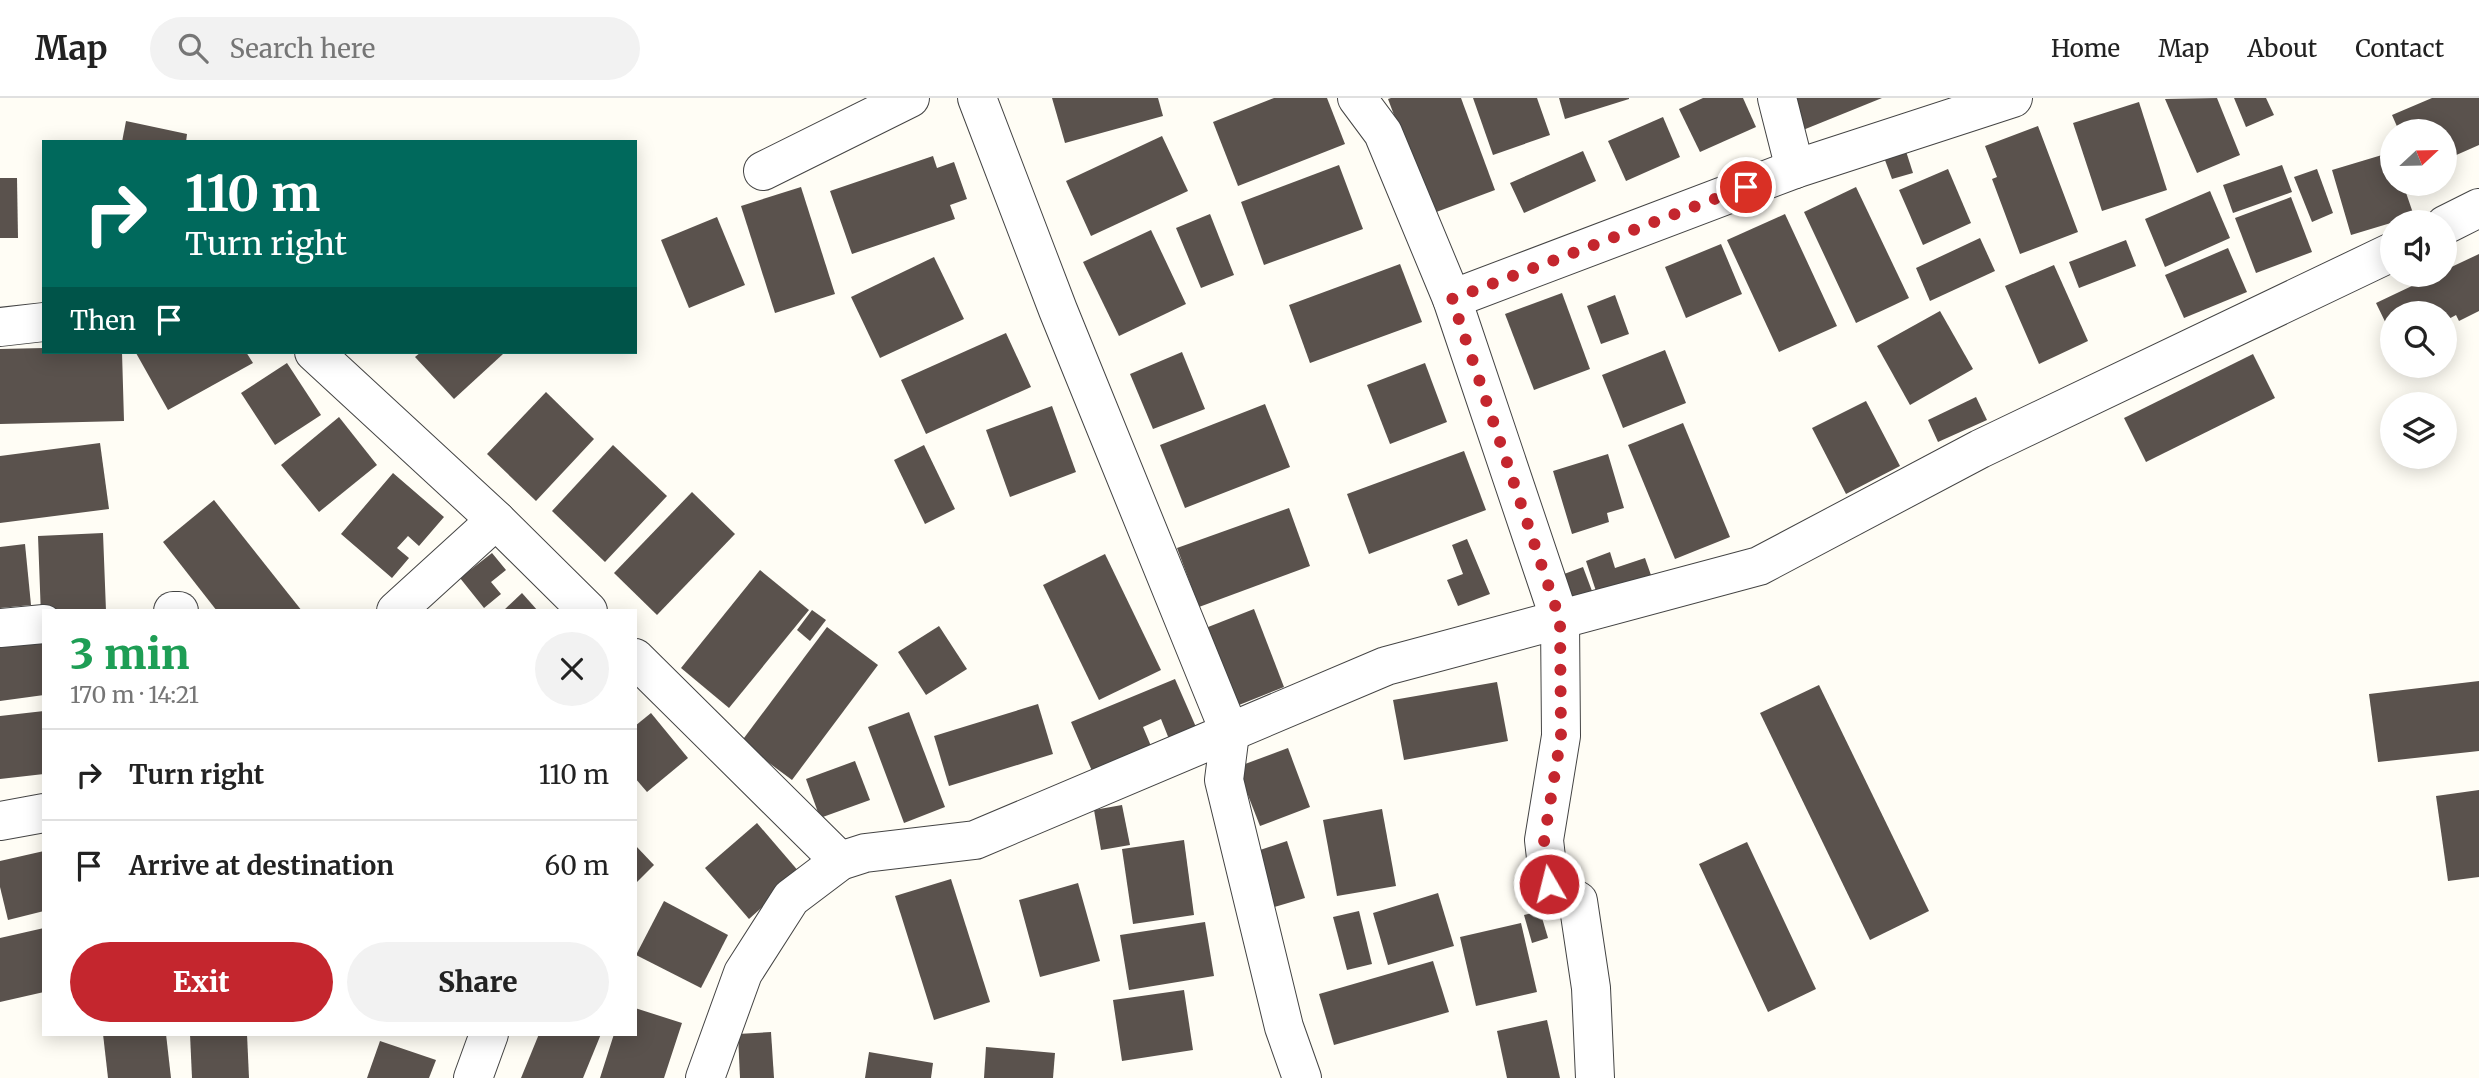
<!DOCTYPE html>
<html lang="en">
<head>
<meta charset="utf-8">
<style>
	:root { --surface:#fff; --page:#f2f2f2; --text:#222; --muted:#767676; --line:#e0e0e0; --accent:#c4262e }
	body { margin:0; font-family:Merriweather,serif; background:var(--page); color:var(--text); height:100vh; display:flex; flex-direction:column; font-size:26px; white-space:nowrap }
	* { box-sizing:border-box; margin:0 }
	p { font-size:23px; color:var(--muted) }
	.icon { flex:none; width:38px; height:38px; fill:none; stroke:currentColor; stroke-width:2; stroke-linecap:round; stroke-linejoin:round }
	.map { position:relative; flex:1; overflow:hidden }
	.details { position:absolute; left:42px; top:511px; width:595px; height:427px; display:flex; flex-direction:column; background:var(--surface); border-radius:0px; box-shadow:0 4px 18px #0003 }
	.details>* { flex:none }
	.banner { position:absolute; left:42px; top:42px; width:595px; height:214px; border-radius:0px; box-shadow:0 4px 18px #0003; background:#00695c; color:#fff; overflow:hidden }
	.needle { width:46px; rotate:68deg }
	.fabs { position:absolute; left:2380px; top:21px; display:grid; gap:14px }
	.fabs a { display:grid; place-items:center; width:77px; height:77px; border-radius:50%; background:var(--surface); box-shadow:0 4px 18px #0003; font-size:35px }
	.pin { position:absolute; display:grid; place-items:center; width:60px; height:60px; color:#fff; margin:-30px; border:4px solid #fff; border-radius:50%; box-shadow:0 2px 7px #0007 }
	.me { position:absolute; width:77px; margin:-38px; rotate:352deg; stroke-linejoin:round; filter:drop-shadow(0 0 5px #0008) }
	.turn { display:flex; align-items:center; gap:24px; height:147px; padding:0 28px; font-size:32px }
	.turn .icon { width:91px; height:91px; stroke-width:2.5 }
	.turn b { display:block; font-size:49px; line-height:60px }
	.then { display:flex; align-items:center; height:66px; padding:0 28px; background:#0003; gap:14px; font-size:26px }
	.round { display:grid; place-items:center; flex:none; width:74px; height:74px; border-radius:37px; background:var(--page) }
	.headline { display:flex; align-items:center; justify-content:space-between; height:119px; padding:0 28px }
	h1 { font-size:42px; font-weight:800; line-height:52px; color:#1e9e55 }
	.button { display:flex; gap:14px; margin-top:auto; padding:14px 28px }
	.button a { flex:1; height:80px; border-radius:42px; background:var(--accent); color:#fff; font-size:28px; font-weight:800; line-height:80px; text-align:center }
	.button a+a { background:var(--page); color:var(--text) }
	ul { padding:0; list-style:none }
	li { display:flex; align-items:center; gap:21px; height:91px; padding:0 28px; border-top:2px solid var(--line) }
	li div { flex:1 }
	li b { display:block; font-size:26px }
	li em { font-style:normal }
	header { display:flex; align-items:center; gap:42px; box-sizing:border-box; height:98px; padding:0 35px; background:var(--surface); border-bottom:2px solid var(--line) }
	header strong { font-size:33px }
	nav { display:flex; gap:38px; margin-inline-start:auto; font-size:24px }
	.search { width:490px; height:63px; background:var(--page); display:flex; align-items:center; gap:18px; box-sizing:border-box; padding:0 24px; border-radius:38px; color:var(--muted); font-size:26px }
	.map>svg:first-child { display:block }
</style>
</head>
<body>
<header>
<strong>Map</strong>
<div class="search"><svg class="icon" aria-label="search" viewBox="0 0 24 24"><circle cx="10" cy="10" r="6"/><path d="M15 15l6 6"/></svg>Search here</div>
<nav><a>Home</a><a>Map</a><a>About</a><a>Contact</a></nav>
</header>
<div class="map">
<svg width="2479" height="980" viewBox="0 0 2479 980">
	<rect width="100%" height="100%" fill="#fffdf5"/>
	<g fill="#5a524d">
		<polygon points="1052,0 1158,0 1163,18 1065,45"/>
		<polygon points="1274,0 1327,0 1345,46 1238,88 1213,24"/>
		<polygon points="1391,0 1461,0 1495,92 1431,116 1388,1"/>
		<polygon points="1473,0 1537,0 1550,37 1493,57"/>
		<polygon points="1559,0 1629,0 1629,1 1565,21"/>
		<polygon points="1703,0 1743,0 1756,29 1700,54 1679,11"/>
		<polygon points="1791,0 1882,0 1803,32"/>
		<polygon points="2217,0 2240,57 2197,75 2165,1"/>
		<polygon points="2234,0 2266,0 2274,17 2246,29"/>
		<polygon points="2432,0 2479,0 2479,47 2445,62 2445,33 2399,33 2392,17"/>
		<polygon points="2139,4 2167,92 2102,113 2073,25"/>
		<polygon points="1663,19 1680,59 1626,83 1608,43"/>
		<polygon points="126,23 187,36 186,44 122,44"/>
		<polygon points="2038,28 2078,134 2020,156 1992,81 1997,79 1985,48"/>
		<polygon points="1162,38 1188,93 1091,138 1066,83"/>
		<polygon points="1904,47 1913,75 1892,81 1882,54"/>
		<polygon points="1583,53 1596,83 1524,115 1510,85"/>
		<polygon points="2392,54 2392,86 2403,86 2414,118 2351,137 2332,72"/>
		<polygon points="933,58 937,70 954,64 967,101 950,107 955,121 852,156 830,93"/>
		<polygon points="1339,67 1363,131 1264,167 1241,104"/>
		<polygon points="2282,67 2292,94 2233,115 2223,87"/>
		<polygon points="1948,71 1971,125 1923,147 1899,92"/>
		<polygon points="2317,71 2333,115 2312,124 2294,79"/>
		<polygon points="0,80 17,80 18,140 0,140"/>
		<polygon points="801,89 835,196 775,215 741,108"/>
		<polygon points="1856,89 1909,200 1856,225 1804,114"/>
		<polygon points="2210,93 2230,140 2165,169 2145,121"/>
		<polygon points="2291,99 2312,154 2256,175 2235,120"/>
		<polygon points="1210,116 1234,177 1201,190 1176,130"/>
		<polygon points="1785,116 1837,228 1779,254 1727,142"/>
		<polygon points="717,119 745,187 689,210 661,142"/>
		<polygon points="1151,132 1186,206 1119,238 1083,164"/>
		<polygon points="1980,140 1995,173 1930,203 1916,170"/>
		<polygon points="2126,142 2136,168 2079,190 2069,164"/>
		<polygon points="1721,146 1742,196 1686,220 1665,169"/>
		<polygon points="2228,150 2247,194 2184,220 2165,177"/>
		<polygon points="2479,156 2479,213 2459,223 2456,217 2445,223 2445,215 2392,215 2392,238 2376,205 2435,177 2445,177 2445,172"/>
		<polygon points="934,159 964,221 880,260 851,199"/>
		<polygon points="1400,166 1422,224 1310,265 1289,207"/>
		<polygon points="2054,167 2088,243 2039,266 2005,188"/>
		<polygon points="1562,195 1590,271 1534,292 1505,216"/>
		<polygon points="1615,197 1629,236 1601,246 1587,208"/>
		<polygon points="1940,213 1973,271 1910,307 1877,248"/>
		<polygon points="1006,235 1031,289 926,336 901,282"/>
		<polygon points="44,250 44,254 122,254 124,323 0,326 0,251"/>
		<polygon points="1665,252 1686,305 1623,330 1602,277"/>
		<polygon points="138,254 246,254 253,265 168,312 136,255"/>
		<polygon points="421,254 501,254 503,256 454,301 415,259"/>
		<polygon points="1182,254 1205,311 1153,331 1130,276"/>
		<polygon points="2253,256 2275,300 2146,364 2124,320"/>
		<polygon points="287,265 321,317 275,347 241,295"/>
		<polygon points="1425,265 1447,324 1390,346 1367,287"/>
		<polygon points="546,294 594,341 536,403 487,356"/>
		<polygon points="1976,299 1987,322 1938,344 1928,322"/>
		<polygon points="1866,303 1900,368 1846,396 1812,330"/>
		<polygon points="1265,306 1290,369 1185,410 1160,347"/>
		<polygon points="1052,308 1076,374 1010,399 986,332"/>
		<polygon points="339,319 377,367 319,414 281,367"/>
		<polygon points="1683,325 1730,439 1675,461 1628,347"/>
		<polygon points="100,345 109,411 0,425 0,358"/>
		<polygon points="613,347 667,398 605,464 552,413"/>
		<polygon points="924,347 955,411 925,426 894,362"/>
		<polygon points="1464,353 1486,412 1369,456 1347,396"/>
		<polygon points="1608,356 1624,410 1607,415 1609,424 1572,436 1553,373"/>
		<polygon points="393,375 444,419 419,448 408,438 397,450 409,460 392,480 341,436"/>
		<polygon points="692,394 735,436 657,517 614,475"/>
		<polygon points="214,402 302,513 217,513 163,444"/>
		<polygon points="1289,410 1310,468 1199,509 1177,450"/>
		<polygon points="103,435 106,513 44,513 41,518 38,438"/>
		<polygon points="1467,441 1490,496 1458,508 1447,482 1463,476 1452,447"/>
		<polygon points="25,446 31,507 0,510 0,449"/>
		<polygon points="1610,454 1615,470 1645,460 1652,480 1598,499 1586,463"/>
		<polygon points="492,455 506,472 491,484 501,496 484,510 460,480"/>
		<polygon points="1105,456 1161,572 1099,602 1043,487"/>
		<polygon points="1583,469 1595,501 1567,510 1556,479"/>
		<polygon points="760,472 809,512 729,610 681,570"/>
		<polygon points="522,495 538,513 503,513"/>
		<polygon points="1254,511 1284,589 1234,609 1203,531"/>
		<polygon points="812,512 826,522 810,543 797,532"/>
		<polygon points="939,528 967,571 926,597 898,554"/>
		<polygon points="827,529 878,567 792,682 741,644"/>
		<polygon points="44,536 44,597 0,603 0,541"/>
		<polygon points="1175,581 1196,629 1169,641 1161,621 1143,629 1151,648 1092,673 1071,624"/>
		<polygon points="2479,583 2479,653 2378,664 2369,596"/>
		<polygon points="1497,584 1508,643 1404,662 1393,602"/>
		<polygon points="1819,587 1929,813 1870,842 1760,615"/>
		<polygon points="1038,606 1053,656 949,688 934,638"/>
		<polygon points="44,613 44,676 0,681 0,618"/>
		<polygon points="909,614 945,709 904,725 868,629"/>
		<polygon points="651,615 688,660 647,694 635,680 635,628"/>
		<polygon points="1288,650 1310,709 1260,728 1237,669"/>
		<polygon points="855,663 870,702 820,720 806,681"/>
		<polygon points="2479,692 2479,779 2448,783 2436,698"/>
		<polygon points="1122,707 1130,747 1101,752 1094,712"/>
		<polygon points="1382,711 1396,788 1337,798 1323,722"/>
		<polygon points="757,725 800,775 749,821 705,770"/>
		<polygon points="1184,742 1194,817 1133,826 1122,751"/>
		<polygon points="1287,743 1305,800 1271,810 1254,754"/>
		<polygon points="1747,744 1816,891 1768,914 1699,766"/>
		<polygon points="635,747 654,767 635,786"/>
		<polygon points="44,753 44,813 8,822 0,789 0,763"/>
		<polygon points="951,781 990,904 934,922 895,798"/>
		<polygon points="1078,785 1100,863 1040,879 1019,802"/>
		<polygon points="1438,795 1454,848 1388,867 1373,815"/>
		<polygon points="664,803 728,837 701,890 636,857"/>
		<polygon points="1359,813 1372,866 1347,872 1333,819"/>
		<polygon points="1540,813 1548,840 1532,845 1524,817"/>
		<polygon points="1205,824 1214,878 1129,892 1120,837"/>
		<polygon points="1521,825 1537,894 1476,908 1460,839"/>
		<polygon points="44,830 44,894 0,904 0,840"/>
		<polygon points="1433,863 1449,914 1334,947 1319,896"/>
		<polygon points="1184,892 1193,952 1122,963 1113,902"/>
		<polygon points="635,910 682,925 664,980 600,980 614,936 635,936"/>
		<polygon points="1547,922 1560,980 1507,980 1497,933"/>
		<polygon points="771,934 774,980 740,980 738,936"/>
		<polygon points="103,936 166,936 171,980 108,980"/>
		<polygon points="190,936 247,936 249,980 192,980"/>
		<polygon points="539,936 601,936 583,980 521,980"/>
		<polygon points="380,943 436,962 429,980 367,980"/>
		<polygon points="986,949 1055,955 1053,980 984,980"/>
		<polygon points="869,954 933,965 931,980 865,980"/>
	</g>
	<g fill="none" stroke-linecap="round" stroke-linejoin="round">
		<g stroke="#444" stroke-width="40">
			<g id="street">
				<polyline points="977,0 1058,212 1230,635 1224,682 1284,929 1302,980"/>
				<polyline points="1357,0 1383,35 1452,201 1560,522 1561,638 1544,742 1549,786 1578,803 1591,890 1595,980"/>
				<polyline points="1777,0 1795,71"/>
				<polyline points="763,73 910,0"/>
				<polyline points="2445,127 2479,110"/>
				<polyline points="1452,201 1795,71 2013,0"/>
				<polyline points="0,229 44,224"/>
				<polyline points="314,254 496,422 588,513"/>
				<polyline points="173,513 179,513"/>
				<polyline points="396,513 496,422"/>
				<polyline points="0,530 44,526"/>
				<polyline points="635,560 840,763"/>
				<polyline points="0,723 44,715"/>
				<polyline points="473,980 489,936"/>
				<polyline points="705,980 743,875 791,800 840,763 865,755 975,742 1386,568 1759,468 1980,351 2392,154"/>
			</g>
		</g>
		<use href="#street" stroke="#fff" stroke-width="38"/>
	</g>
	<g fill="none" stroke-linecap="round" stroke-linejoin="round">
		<polyline stroke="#c4262e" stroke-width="12" stroke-dasharray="0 21.6" points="1549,786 1544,742 1561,638 1560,522 1452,201 1746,89"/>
	</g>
</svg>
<div class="fabs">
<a><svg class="needle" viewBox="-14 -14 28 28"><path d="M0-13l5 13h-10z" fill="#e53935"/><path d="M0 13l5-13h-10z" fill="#767676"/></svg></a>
<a><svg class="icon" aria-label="sound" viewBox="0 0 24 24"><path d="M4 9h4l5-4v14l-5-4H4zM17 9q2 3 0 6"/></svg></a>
<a><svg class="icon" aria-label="search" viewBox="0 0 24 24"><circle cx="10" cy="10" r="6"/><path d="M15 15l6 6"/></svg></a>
<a><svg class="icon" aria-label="layers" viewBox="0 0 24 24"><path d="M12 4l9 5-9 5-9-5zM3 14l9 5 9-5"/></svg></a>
</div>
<div class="pin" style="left:1746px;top:89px;background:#d93025"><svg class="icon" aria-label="arrive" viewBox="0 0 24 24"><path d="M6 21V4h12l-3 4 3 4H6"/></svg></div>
<svg class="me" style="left:1549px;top:786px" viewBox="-20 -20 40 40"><circle r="17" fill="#c4262e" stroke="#fff" stroke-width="3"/><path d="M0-11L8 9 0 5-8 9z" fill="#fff"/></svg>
<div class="banner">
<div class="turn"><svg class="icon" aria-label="right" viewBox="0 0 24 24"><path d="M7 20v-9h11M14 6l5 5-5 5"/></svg><div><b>110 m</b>Turn right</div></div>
<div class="then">Then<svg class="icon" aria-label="arrive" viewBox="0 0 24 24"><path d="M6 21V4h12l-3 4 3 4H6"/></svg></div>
</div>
<section class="details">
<div class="headline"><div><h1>3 min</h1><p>170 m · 14:21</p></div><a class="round"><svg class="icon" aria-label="close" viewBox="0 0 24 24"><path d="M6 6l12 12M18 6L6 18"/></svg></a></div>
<ul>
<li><svg class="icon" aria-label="right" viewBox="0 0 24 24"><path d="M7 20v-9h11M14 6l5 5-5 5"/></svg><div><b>Turn right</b></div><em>110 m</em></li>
<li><svg class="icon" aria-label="arrive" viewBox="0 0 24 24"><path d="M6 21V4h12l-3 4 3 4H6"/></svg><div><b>Arrive at destination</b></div><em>60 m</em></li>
</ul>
<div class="button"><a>Exit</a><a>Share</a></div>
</section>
</div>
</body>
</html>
